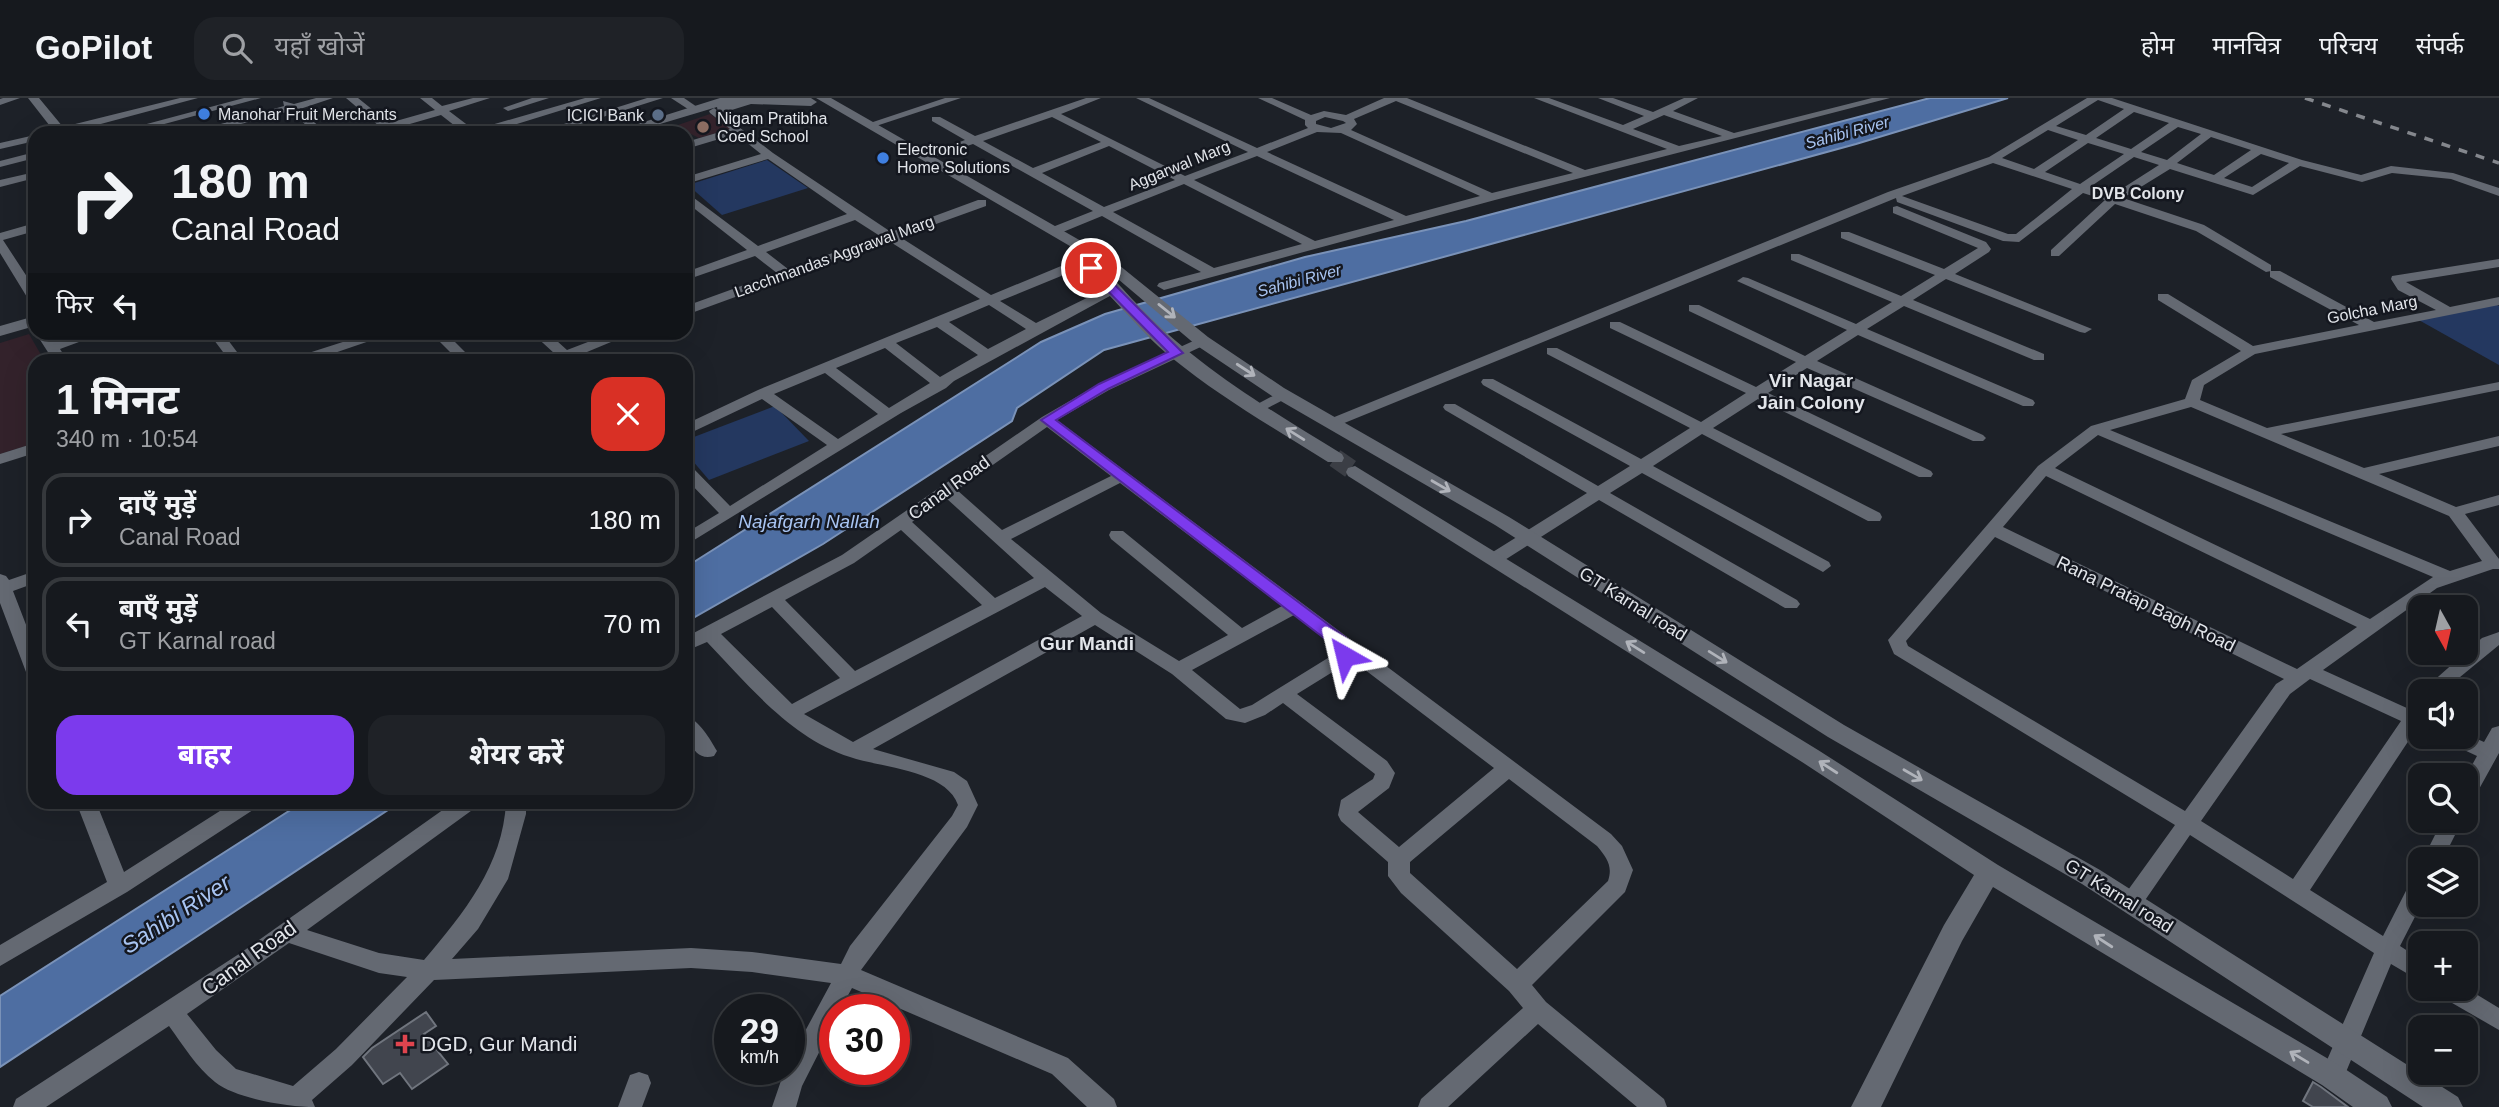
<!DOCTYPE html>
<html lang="hi">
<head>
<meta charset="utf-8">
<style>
	:root { --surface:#16191e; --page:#1f2227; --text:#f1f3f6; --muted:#9ea0a4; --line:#35383c; --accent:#7c3aed }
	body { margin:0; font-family:Arial,"Noto Sans Devanagari",sans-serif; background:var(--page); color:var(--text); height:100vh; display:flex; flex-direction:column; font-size:26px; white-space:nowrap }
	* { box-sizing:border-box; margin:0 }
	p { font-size:23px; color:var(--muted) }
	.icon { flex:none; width:38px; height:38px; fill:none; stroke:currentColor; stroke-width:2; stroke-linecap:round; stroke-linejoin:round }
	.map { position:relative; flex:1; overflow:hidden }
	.drawer { position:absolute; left:28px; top:256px; width:665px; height:455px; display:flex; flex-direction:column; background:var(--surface); border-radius:21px; box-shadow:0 7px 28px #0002,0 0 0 2px var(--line) }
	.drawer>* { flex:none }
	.hud { position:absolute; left:28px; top:28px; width:665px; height:214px; border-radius:21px; box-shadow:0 7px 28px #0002,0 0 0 2px var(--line); background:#16191e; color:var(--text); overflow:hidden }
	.needle { width:46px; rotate:172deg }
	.fabs { position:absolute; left:2408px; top:497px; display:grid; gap:14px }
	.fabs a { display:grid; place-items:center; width:70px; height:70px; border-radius:14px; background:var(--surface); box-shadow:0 7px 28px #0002,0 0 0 2px var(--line); font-size:35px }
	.speed { position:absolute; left:714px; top:896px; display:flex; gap:14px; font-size:35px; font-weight:700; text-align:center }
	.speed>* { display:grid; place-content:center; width:91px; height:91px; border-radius:50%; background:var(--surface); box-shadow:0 7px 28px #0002,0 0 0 2px var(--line); line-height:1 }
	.speed small { font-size:18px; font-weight:400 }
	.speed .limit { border:10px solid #d22; background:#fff; color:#111 }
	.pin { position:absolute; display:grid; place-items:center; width:60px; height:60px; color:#fff; margin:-30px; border:4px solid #fff; border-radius:50%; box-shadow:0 2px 7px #0007 }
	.me { position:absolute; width:77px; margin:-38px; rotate:323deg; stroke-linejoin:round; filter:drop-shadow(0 0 5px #0008) }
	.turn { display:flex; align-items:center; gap:24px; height:147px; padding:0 28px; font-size:32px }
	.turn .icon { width:91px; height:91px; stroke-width:2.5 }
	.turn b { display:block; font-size:49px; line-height:60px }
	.then { display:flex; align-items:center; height:66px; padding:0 28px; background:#0003; gap:14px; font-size:26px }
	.round { display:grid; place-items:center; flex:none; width:74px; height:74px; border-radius:21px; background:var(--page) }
	.overview { display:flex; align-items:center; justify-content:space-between; height:119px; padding:0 28px }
	h1 { font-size:42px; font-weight:700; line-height:52px }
	.action { display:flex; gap:14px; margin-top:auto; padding:14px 28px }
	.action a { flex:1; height:80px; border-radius:21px; background:var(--accent); color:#fff; font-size:28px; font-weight:700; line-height:80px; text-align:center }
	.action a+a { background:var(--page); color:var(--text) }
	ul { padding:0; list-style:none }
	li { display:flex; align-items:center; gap:21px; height:94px; margin:0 14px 10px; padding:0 14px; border:4px solid var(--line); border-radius:21px }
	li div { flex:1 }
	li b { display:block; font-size:26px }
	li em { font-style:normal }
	header { display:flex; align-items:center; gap:42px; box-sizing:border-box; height:98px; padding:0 35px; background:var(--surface); border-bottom:2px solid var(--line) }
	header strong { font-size:33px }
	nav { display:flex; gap:38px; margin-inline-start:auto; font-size:24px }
	.search { width:490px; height:63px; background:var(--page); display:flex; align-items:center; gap:18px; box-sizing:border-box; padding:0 24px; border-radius:21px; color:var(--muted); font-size:26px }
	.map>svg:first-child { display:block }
</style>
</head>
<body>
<header>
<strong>GoPilot</strong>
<div class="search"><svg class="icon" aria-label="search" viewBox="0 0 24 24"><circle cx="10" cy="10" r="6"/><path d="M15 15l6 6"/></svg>यहाँ खोजें</div>
<nav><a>होम</a><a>मानचित्र</a><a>परिचय</a><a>संपर्क</a></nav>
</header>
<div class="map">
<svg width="2499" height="1009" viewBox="0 0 2499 1009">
	<rect width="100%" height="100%" fill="#1d2128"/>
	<g fill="#33222b">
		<polygon points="710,16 731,31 699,40 675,28"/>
		<polygon points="29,236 44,262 35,262 35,345 0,356 0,245"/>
	</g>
	<g fill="#243860">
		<polygon points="767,62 808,90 722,117 688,87"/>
		<polygon points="2491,204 2499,208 2499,267 2417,221"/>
		<polygon points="775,308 809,343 709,382 686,355 686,342"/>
	</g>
	<g fill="#4e6ea2" stroke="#7a92b8" stroke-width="2">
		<polygon points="1930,0 2008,0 1856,46 1104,252 1017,310 1012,323 823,446 686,524 686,469 1041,244 1105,216 1305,159 1466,123"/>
		<polygon points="303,704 400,704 0,969 0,898"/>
	</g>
	<g fill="#41454e" stroke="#70757e" stroke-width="2">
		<polygon points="426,914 436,928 424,936 448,966 412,991 400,975 383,986 363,959 372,950"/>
		<polygon points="2313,984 2321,989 2348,1009 2313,1009 2303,1003"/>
	</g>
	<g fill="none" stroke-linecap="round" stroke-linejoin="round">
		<polyline stroke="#3b3e45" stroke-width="19" stroke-dasharray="19 10" stroke-linecap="butt" points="1335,360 1355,374"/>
		<g fill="#646972" fill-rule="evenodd">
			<polygon points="3,0 20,0 0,7 0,1"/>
			<polygon points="28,0 39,0 63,29 180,0 198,0 67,35 48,35 53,32"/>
			<polygon points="244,0 261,0 131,35 113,35"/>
			<polygon points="316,0 333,0 300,11 326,35 315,35 290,13 207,35 189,35 284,8 283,3 294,6"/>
			<polygon points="346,0 358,0 389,25 435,12 420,0 432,0 442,8 473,0 490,0 449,13 474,32 585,0 601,0 488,35 464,35 441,17 396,30 397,35 386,33 360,35 379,28"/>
			<polygon points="532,0 549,0 508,13 503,10"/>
			<polygon points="647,0 663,0 552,35 535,35"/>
			<polygon points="671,0 684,0 700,11 691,13"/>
			<polygon points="945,0 961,0 873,29 864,27"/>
			<path d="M1086,0H1101L1061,16L1185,78L1248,54L1136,0H1149L1257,50L1308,30L1305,27V22L1258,0H1272L1311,17L1324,13L1346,17L1384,0H1407L1585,72L1667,51L1534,0H1549L1623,27L1644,18L1598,0H1613L1653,14L1684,0H1698L1673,13L1734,35L1872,0H1890L1495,102L1164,192L1157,188L1159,185L1201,174L1102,118L1058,136H1050V130L1093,113L973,46L925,62L919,59L965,42L932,23V19H940L975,38ZM1396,3L1573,75L1492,95L1351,32L1357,26L1354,21ZM1664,17L1722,38L1679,48L1633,31ZM1052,19L1101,44L1033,70L983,43ZM1325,19L1343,23L1346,25L1331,30L1316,26V23ZM1317,34L1341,35L1480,98L1406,118L1267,54ZM1109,48L1175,82L1104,109L1042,75ZM1257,58L1394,122L1315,143L1194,82ZM1184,86L1302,146L1214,170L1113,114Z"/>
			<path d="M2087,0H2112L2302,62L2361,77L2391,68L2453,75L2499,90V98L2451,81L2392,75L2362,84L2300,68L2253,97L2170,71L2123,100L2204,127L2271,167V173L2266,174L2196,133L2115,106L2059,158H2051V152L2105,102L2083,95L2019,144L2003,143L1897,104L1896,100L1337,328H1327L1325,325L1327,322L1888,94L1989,59ZM2098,2L2124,11L2086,37L2056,28ZM2134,14L2169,25L2131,51L2096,40ZM2178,29L2201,36L2167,62L2141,54ZM2048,32L2078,42L2034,71L2002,60ZM2211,39L2251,52L2214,77L2177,65ZM2088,45L2124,56L2080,86L2045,74ZM2261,56L2289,65L2252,89L2224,80ZM2134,59L2159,67L2112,97L2090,89ZM1993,65L2072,91L2016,136H2008L1902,98Z"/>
			<path d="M714,10L773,55L891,134L978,102H986V108L900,139L991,197L1078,161H1088V167L1000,203L1036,225L1107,190H1117L1119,193L954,283L946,290L901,315L686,447V435L719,415L686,381V367L692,369L730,408L827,347L762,301L686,337V326L758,292L980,201L889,143L686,217V208L777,175L755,158L686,182V174L747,152L686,104V94L758,148L847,116L768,61L686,86V79L761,56L736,36L686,51V44L730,31L710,15L709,13ZM855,122L880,138L788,171L766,154ZM989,207L1026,231L988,251L949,224ZM937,229L978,257L940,279L896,245ZM885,250L930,285L889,310L836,270ZM825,275L878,316L838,341L774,296Z"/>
			<polygon points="35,37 35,43 0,51 0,45"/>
			<polygon points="35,54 35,60 0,69 0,63"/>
			<polygon points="35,74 35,80 0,89 0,82"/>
			<polygon points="1897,108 1986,144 1991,151 1989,154 1955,176 2092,231 2085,235 2080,234 1946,181 1913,202 2044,256 2044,262 2034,262 1904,208 1867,231 2033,302 2035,305 2033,308 2023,308 1858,237 1817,263 1983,337 1986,340 1983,343 1973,343 1807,270 1768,295 1931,373 1933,376 1931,379 1919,379 1758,301 1713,330 1880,415 1882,419 1880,423 1868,423 1702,336 1653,368 1829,464 1831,468 1823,474 1642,375 1610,395 1797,502 1800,506 1797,510 1785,510 1599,402 1500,465 1488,465 1486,461 1488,457 1587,395 1445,312 1443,309 1445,306 1455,306 1598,388 1630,368 1483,287 1481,284 1483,281 1493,281 1641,361 1690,330 1547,256 1547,250 1557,250 1701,324 1746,295 1610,230 1610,224 1620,224 1756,289 1796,264 1689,213 1689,207 1699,207 1805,258 1847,232 1737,183 1743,179 1748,180 1856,226 1892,204 1791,162 1791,156 1799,156 1901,198 1935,177 1841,140 1841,134 1849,134 1944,171 1978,150 1893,115 1893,109"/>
			<polygon points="35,125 35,133 3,142 35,191 35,205 30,204 0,155 0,135"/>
			<path d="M2499,161V169L2406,184L2450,209L2499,199V207L2255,256L2204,287L2200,302L2267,330L2499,284V292L2281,336L2364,370L2499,338V348L2379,376L2456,409L2499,397V407L2465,416L2499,461V471H2493L2437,490L2323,572L2409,611L2413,605L2420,603V631L2417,630L2310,792L2383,838L2412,781L2420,778L2421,807L2400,848L2420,861V883L2391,866L2341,986L2332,989L2323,986L2320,978L2374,855L2190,737L2139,811L2131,814L2123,811L2120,805L2123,799L2175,727L1894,556L1888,542L2038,368L2091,328L2185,301L2192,282L2241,253L2158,202V196H2168L2253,248L2359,227L2270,179V173H2280L2374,224L2436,212L2398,192L2391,181L2392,178ZM2191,309L2449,418L2482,463L2450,473L2110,332ZM2098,337L2433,479L2370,521L2055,370ZM2046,378L2357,529L2297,571L2003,429ZM1995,439L2284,581L2276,586L2185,713L1908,548L1906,543ZM2310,581L2401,623L2293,781L2201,723L2290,596Z"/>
			<polygon points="35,234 49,234 55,244 83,234 106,234 60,251 67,262 53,262"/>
			<polygon points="208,234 222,234 243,262 229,262"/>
			<polygon points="374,234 385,234 387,237 314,262 294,262 296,259"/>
			<polygon points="430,234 445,234 473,262 458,262"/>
			<polygon points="531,234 547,234 567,252 614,234 635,234 575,259 577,262 546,262 555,256"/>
			<path d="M1202,239L1207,240V246L1109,292L1057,322L1611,736L1622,748L1633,772L1625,794L1532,887L1546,904L1664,1001L1667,1009H1637L1538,926L1448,1009H1418L1421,1001L1523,910L1509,893L1401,795L1388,778V764L1341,723L1338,717L1341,702L1373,681L1375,676L1283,605L1265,617L1245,625L1226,621L1172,576L1095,527L873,651L954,674L967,683L978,707L967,729L861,872L1068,960L1114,1001L1117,1009H1087L1052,976L852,890L840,912H835V923L802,988L796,1009H772L785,971H789V963L831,885L752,874L691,870L434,882L352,967L312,1002L315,1009C289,1009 236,1001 215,984C196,969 183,947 169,928L46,1009H13L16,1001L242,854L454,704H478L475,710L307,832L379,855L424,862C464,815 503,767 506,704H526V716L508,781L478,831L452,861L691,850L752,854L841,866L850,848L952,718L958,707C946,672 882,670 850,659C791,640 749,588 707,544L686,553V539L842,457L1042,319L1099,286ZM1047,329L1111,378L1002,432L957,392ZM1120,385L1282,508L1242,530L1123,433H1111L1109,437L1111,441L1228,537L1179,563L1101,515L1011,441ZM946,400L1034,480L995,500L912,424ZM901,432L982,507L855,573L785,502L854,465ZM1045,489L1082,518L853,644L804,616ZM772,509L840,580L792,606L721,536ZM1294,517L1337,550L1336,555L1252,607L1240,611L1192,572ZM1352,562L1494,670L1399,749L1358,714L1389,690L1395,675L1387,663L1297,596ZM1509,681L1597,748C1607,760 1613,768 1608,783L1517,871L1410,775V764ZM289,845L379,875L407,879L336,951L293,988L236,971L216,952L187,916Z"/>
			<polygon points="1284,292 1291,296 1289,299 1260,314 1250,314 1248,311"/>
			<polygon points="35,345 35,355 0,366 0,356"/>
			<polygon points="35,473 35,485 13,493 35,550 35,581 28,579 26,574 0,505 0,476 6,478 9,482"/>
			<polygon points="2499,534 2499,547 2443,593 2422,593 2482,540"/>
			<path d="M686,618C699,622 710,641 717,653L714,658C691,665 686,634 686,618Z"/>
			<polygon points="2499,628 2499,655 2473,702 2466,704 2466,678 2477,658 2447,644 2444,639 2466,639 2466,636 2484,644 2492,630"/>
			<polygon points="76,704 96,704 124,774 234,704 259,704 256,710 127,794 0,868 0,847 107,784"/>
			<polygon points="2442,723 2462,723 2443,761 2423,761"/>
			<polygon points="2466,890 2499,910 2499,932 2440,898 2437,891"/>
			<polygon points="639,974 648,977 651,985 642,1009 618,1009 630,977"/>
		</g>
		<g fill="#646972" fill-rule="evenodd">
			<polygon points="720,0 811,0 817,4 811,8 751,6 722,15 718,14 717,9 630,35 609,35"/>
			<polygon points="816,0 831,0 1109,159 1208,239 1284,290 1509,419 1844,627 2100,772 2458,999 2463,1009 2423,1009 2082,786 1828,639 1495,427 1272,298 1196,247 1099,165"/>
			<path d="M1072,152C1096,158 1118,186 1134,203C1194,267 1267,310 1342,356L1344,360L1342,364H1328C1275,331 1220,299 1172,260C1134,229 1107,188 1067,160L1064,157L1067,154Z"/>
			<polygon points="35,218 35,228 0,238 0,228"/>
			<polygon points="1355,368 1818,652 1998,767 2342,969 2387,999 2392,1009 2353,1009 2322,987 1993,789 1962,843 1881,1009 1851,1009 1944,827 1974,777 1802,664 1348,378 1346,374 1348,370"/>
		</g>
		<polyline stroke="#84878d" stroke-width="3.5" stroke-dasharray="9 9" stroke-linecap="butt" points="2305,0 2499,65"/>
	</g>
	<defs><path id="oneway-shaft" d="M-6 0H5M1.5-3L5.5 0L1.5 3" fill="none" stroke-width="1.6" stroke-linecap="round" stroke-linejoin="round" transform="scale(1.75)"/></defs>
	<g stroke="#b0b3ba">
		<use href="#oneway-shaft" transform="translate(1167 213) rotate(39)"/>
		<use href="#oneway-shaft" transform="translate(1246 272) rotate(33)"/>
		<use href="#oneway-shaft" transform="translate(1295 336) rotate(-148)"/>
		<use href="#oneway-shaft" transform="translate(1441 388) rotate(30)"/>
		<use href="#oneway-shaft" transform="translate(1635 549) rotate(-148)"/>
		<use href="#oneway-shaft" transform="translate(1718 559) rotate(32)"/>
		<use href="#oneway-shaft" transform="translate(1828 669) rotate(-147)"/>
		<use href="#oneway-shaft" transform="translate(1913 677) rotate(30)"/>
		<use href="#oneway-shaft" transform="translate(2103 843) rotate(-147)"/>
		<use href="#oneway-shaft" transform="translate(2299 959) rotate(-149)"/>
	</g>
	<polygon fill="#7c3aed" stroke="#51269a" stroke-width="2" points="1091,166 1095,167 1183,255 1108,291 1056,322 1345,539 1355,549 1351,562 1339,562 1338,550 1333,547 1041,322 1099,286 1168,254 1087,172 1085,170"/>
	<g fill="#3f7fe0" stroke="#14171f" stroke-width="2.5">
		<circle cx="204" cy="16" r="7"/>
		<circle cx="883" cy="60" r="7"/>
	</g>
	<circle fill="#5c6f8a" stroke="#14171f" stroke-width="2.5" cx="658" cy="17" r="7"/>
	<circle fill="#8d6e63" stroke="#14171f" stroke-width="2.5" cx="703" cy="29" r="7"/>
	<path fill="#e0444e" stroke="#14171f" stroke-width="2.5" d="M401.5 935.5h7v7h7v7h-7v7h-7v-7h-7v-7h7z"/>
	<g text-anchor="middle" stroke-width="5" stroke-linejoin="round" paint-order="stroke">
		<g font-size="16" fill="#e2e5ea" stroke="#14171f" text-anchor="start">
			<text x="218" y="22">Manohar Fruit Merchants</text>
			<text x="644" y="23" text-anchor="end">ICICI Bank</text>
			<text x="717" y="26">Nigam Pratibha<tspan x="717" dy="18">Coed School</tspan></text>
			<text x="897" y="57">Electronic<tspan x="897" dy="18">Home Solutions</tspan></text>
		</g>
		<g font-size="16" font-style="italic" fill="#a8c4f2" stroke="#14171f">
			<text transform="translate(1847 34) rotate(-15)" y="6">Sahibi River</text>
			<text transform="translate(1299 182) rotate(-15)" y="6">Sahibi River</text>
		</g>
		<g font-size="16" fill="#e2e5ea" stroke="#14171f">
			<text transform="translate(1179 67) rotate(-22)" y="6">Aggarwal Marg</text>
			<text transform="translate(834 158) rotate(-20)" y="6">Lacchmandas Aggrawal Marg</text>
			<text transform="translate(2372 211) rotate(-11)" y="6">Golcha Marg</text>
		</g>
		<g font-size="16" font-weight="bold" fill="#e2e5ea" stroke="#14171f">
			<text x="2138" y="101">DVB Colony</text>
		</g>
		<g font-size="18" fill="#e2e5ea" stroke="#14171f">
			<text transform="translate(949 390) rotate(-36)" y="6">Canal Road</text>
			<text transform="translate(1633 506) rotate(32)" y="6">GT Karnal road</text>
			<text transform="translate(2146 506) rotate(26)" y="6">Rana Pratap Bagh Road</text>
			<text transform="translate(2119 798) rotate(32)" y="6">GT Karnal road</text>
		</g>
		<g font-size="19" font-weight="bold" fill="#e2e5ea" stroke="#14171f">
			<text x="1811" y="289">Vir Nagar<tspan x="1811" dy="22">Jain Colony</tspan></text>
			<text x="1087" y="552">Gur Mandi</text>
		</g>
		<g font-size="19" font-style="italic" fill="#a8c4f2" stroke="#14171f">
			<text x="809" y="430">Najafgarh Nallah</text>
		</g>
		<g font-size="21" fill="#e2e5ea" stroke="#14171f">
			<text transform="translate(249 860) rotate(-36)" y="7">Canal Road</text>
		</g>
		<g font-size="21" fill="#e2e5ea" stroke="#14171f" text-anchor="start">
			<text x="421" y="953">DGD, Gur Mandi</text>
		</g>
		<g font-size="23" font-style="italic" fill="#a8c4f2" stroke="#14171f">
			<text transform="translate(176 816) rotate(-33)" y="8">Sahibi River</text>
		</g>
	</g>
</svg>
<div class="fabs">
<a><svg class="needle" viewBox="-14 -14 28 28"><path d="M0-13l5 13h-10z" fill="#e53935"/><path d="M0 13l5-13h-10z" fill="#9ea0a4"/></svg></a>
<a><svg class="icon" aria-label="sound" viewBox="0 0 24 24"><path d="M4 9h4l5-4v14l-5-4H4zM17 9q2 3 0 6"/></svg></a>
<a><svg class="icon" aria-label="search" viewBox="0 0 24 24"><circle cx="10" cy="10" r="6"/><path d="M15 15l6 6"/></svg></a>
<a><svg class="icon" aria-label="layers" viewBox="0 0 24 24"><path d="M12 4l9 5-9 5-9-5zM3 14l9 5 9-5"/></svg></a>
<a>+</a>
<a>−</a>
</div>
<div class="speed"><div>29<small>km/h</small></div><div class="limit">30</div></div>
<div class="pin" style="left:1091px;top:170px;background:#d93025"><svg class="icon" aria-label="arrive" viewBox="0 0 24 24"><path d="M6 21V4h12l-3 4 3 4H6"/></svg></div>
<svg class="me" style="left:1345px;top:558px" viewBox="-20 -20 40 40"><path d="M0-17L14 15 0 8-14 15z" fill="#7c3aed" stroke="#fff" stroke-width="4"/></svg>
<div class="hud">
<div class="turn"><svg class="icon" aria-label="right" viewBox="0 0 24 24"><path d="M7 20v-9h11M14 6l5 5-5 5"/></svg><div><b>180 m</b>Canal Road</div></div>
<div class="then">फिर<svg class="icon" aria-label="left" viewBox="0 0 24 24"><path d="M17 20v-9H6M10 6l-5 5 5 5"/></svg></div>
</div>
<section class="drawer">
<div class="overview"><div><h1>1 मिनट</h1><p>340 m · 10:54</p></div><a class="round" style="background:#d93025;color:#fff"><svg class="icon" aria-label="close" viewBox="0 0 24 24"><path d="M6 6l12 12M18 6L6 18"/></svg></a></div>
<ul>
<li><svg class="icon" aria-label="right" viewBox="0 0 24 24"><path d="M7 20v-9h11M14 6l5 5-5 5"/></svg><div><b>दाएँ मुड़ें</b><p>Canal Road</p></div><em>180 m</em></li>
<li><svg class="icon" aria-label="left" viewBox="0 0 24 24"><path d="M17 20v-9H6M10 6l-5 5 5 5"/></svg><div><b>बाएँ मुड़ें</b><p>GT Karnal road</p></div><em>70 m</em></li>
</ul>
<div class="action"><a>बाहर</a><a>शेयर करें</a></div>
</section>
</div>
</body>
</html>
